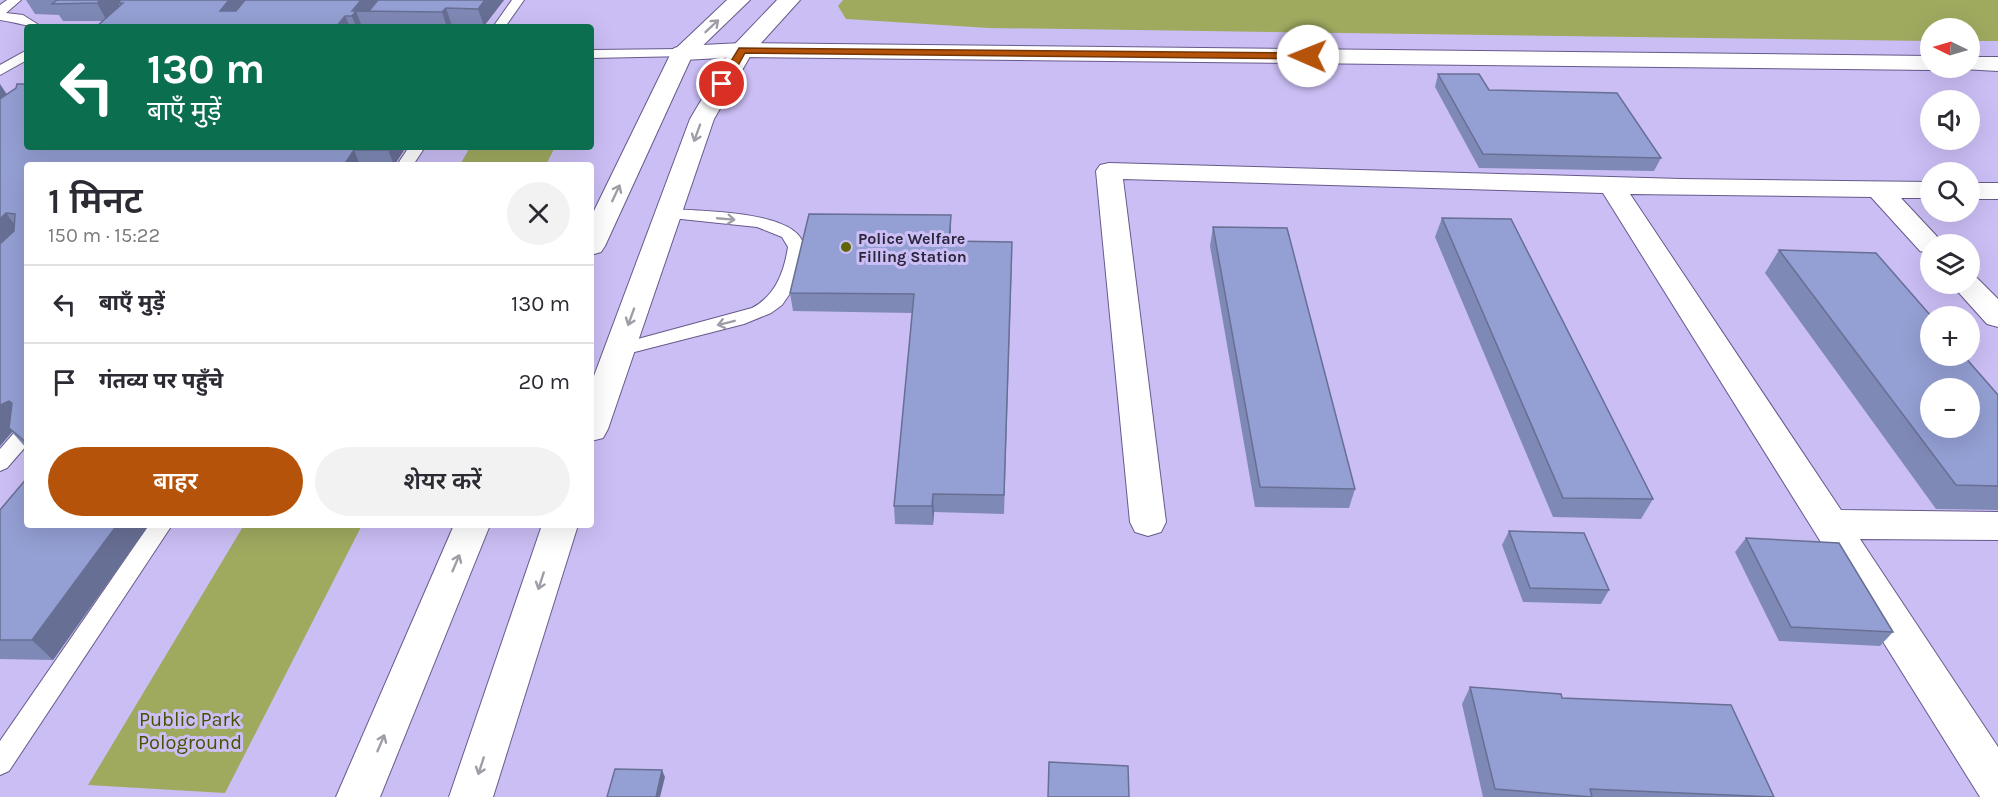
<!DOCTYPE html>
<html lang="hi">
<head>
<meta charset="utf-8">
<style>
	:root { --surface:#fff; --page:#f2f2f3; --text:#2b2b33; --muted:#7c7c81; --line:#e1e1e2; --accent:#b45309 }
	body { margin:0; font-family:Karla,"Noto Sans Devanagari",sans-serif; background:var(--page); color:var(--text); height:100vh; display:flex; flex-direction:column; font-size:22px; white-space:nowrap }
	* { box-sizing:border-box; margin:0 }
	p { font-size:20px; color:var(--muted) }
	.icon { flex:none; width:33px; height:33px; fill:none; stroke:currentColor; stroke-width:2; stroke-linecap:round; stroke-linejoin:round }
	.map { position:relative; flex:1; overflow:hidden }
	.panel { position:absolute; left:24px; top:162px; width:570px; height:366px; display:flex; flex-direction:column; background:var(--surface); border-radius:6px; box-shadow:0 6px 24px #0002 }
	.panel>* { flex:none }
	.banner { position:absolute; left:24px; top:24px; width:570px; height:126px; border-radius:6px; box-shadow:0 6px 24px #0002; background:#0b6e4f; color:#fff; overflow:hidden }
	.needle { width:39px; rotate:275deg }
	.fabs { position:absolute; left:1920px; top:18px; display:grid; gap:12px }
	.fabs a { display:grid; place-items:center; width:60px; height:60px; border-radius:50%; background:var(--surface); box-shadow:0 6px 24px #0002; font-size:30px }
	.pin { position:absolute; display:grid; place-items:center; width:51px; height:51px; color:#fff; margin:-26px; border:3px solid #fff; border-radius:50%; box-shadow:0 2px 6px #0007 }
	.me { position:absolute; width:66px; margin:-33px; rotate:271deg; stroke-linejoin:round; filter:drop-shadow(0 0 4px #0008) }
	.turn { display:flex; align-items:center; gap:21px; height:126px; padding:0 24px; font-size:27px }
	.turn .icon { width:78px; height:78px; stroke-width:2.5 }
	.turn b { display:block; font-size:42px; line-height:51px }
	.round { display:grid; place-items:center; flex:none; width:63px; height:63px; border-radius:32px; background:var(--page) }
	.headline { display:flex; align-items:center; justify-content:space-between; height:102px; padding:0 24px }
	h1 { font-size:36px; font-weight:600; line-height:45px }
	.primary-button { display:flex; gap:12px; margin-top:auto; padding:12px 24px }
	.primary-button a { flex:1; height:69px; border-radius:36px; background:var(--accent); color:#fff; font-size:24px; font-weight:600; line-height:69px; text-align:center }
	.primary-button a+a { background:var(--page); color:var(--text) }
	ul { padding:0; list-style:none }
	li { display:flex; align-items:center; gap:18px; height:78px; padding:0 24px; border-top:2px solid var(--line) }
	li div { flex:1 }
	li b { display:block; font-size:22px }
	li em { font-style:normal }
	.map>svg:first-child { display:block }
</style>
</head>
<body>
<div class="map">
<svg width="1998" height="797" viewBox="0 0 1998 797">
	<rect width="100%" height="100%" fill="#cbbef5"/>
	<g fill="#a0aa5f">
		<polygon points="843,0 1998,0 1998,41 1970,41 1970,28 1930,28 1930,41 989,28 846,19 838,6"/>
		<polygon points="470,147 555,147 546,165 460,165"/>
		<polygon points="244,525 362,525 225,793 88,785"/>
	</g>
	<g fill="none" stroke-linecap="round" stroke-linejoin="round">
		<g stroke="#675a8b" stroke-width="2">
			<g id="service">
				<path d="M7,0H21L6,13L23,15L42,27C27,27 16,22 0,20V5Z"/>
				<polygon points="512,0 524,0 505,27 493,27"/>
				<polygon points="682,49 689,53 687,56 591,58 591,50"/>
				<polygon points="27,50 27,60 0,75 0,65"/>
				<polygon points="409,147 425,147 413,165 397,165"/>
				<path d="M668,209C697,211 800,210 804,247L791,292L782,305L771,313L744,324L619,356L612,354L610,350L612,346L752,308C775,296 784,273 788,247L782,237L757,227L662,217L660,214Z"/>
				<polygon points="27,424 27,445 7,468 0,471 0,449 20,426"/>
				<polygon points="149,525 172,525 9,771 0,775 0,741"/>
			</g>
		</g>
		<g stroke="#675a8b" stroke-width="2">
			<g id="minor">
				<polygon points="1109,163 1681,179 1930,182 1930,198 1901,198 1944,244 1930,244 1930,254 1920,251 1871,197 1630,194 1841,510 1998,512 1998,540 1860,539 1998,747 1998,797 1980,797 1603,193 1123,179 1166,522 1161,532 1148,536 1135,532 1130,522 1096,171 1100,165"/>
				<rect x="1970" y="183" width="28" height="16"/>
				<polygon points="1970,276 1976,277 1998,299 1998,327 1987,324 1951,284 1970,284"/>
			</g>
		</g>
		<g stroke="#675a8b" stroke-width="2">
			<g id="tertiary">
				<polygon points="742,43 1930,56 1930,68 1938,68 1930,70 742,57 682,60 674,58 671,53 674,48 682,46"/>
				<polygon points="1970,57 1998,57 1998,71 1962,69 1970,68"/>
			</g>
		</g>
		<g stroke="#675a8b" stroke-width="2">
			<g id="secondary">
				<polygon points="727,0 750,0 692,56 605,246 601,252 591,255 591,217 671,53"/>
				<polygon points="777,0 800,0 752,53 714,119 608,429 603,438 591,441 591,384 690,119 734,45"/>
				<polygon points="454,525 490,525 380,797 336,797"/>
				<polygon points="542,525 578,525 493,797 449,797"/>
			</g>
		</g>
		<use href="#service" fill="#fff" fill-rule="evenodd"/>
		<use href="#minor" fill="#fff" fill-rule="evenodd"/>
		<use href="#tertiary" fill="#fff" fill-rule="evenodd"/>
		<use href="#secondary" fill="#fff" fill-rule="evenodd"/>
	</g>
	<g fill="#7f89b5">
		<polygon points="26,0 504,0 484,26 452,26 451,27 96,27 102,21 63,21 59,15 35,14"/>
		<polygon points="1438,74 1489,90 1661,158 1654,171 1479,168 1435,87"/>
		<polygon points="7,94 27,147 406,147 395,164 395,165 27,165 27,449 12,432 0,446"/>
		<polygon points="951,215 951,241 1012,260 1004,514 934,512 933,525 895,524 894,506 912,313 793,311 790,293"/>
		<polygon points="1442,218 1653,499 1641,519 1553,517 1435,237"/>
		<polygon points="1213,227 1355,489 1349,508 1255,507 1210,246"/>
		<polygon points="1779,250 1998,395 1998,510 1936,509 1765,273"/>
		<polygon points="0,510 27,525 149,525 53,660 0,659"/>
		<polygon points="1509,531 1609,590 1601,604 1523,602 1502,545"/>
		<polygon points="1746,538 1893,632 1880,646 1779,641 1735,552"/>
		<polygon points="1470,687 1562,698 1774,797 1483,797 1462,704"/>
	</g>
	<g fill="#686f94">
		<polygon points="101,0 131,0 123,3 118,3 121,9 107,21 97,3"/>
		<polygon points="229,0 253,0 230,27 220,11"/>
		<polygon points="361,0 382,0 373,12 356,11 362,27 356,27 352,16 352,11"/>
		<polygon points="485,0 504,0 484,26 478,9"/>
		<polygon points="446,8 452,26 451,27 447,27 442,12"/>
		<polygon points="345,16 350,27 336,27"/>
		<polygon points="0,84 12,102 0,112"/>
		<polygon points="387,147 406,147 395,164 395,165 394,165"/>
		<polygon points="354,150 360,165 344,165"/>
		<polygon points="6,213 21,233 0,253 0,219"/>
		<polygon points="951,215 951,233 950,259 949,241"/>
		<polygon points="9,401 26,422 9,428 12,432 0,446 0,405"/>
		<polygon points="933,494 934,512 933,525 932,506"/>
		<polygon points="117,525 149,525 53,660 32,640"/>
		<polygon points="662,770 665,777 660,797 656,797"/>
	</g>
	<g fill="#949fd3" stroke="#686f94" stroke-width="1.5" fill-rule="evenodd">
		<polygon points="57,0 101,0 97,3 52,4"/>
		<polygon points="121,0 229,0 220,11 236,11 245,0 361,0 352,11 369,11 378,0 485,0 478,9 446,8 442,12 356,11 352,16 345,16 336,27 96,27 123,3 118,3"/>
		<polygon points="1438,74 1479,74 1489,90 1617,93 1661,158 1483,154"/>
		<polygon points="17,84 27,84 27,147 387,147 388,150 354,150 344,165 27,165 27,443 9,428 12,403 9,401 0,405 0,244 14,231 15,214 6,213 0,219 0,99 16,88"/>
		<polygon points="809,214 951,215 949,241 1012,242 1004,495 933,494 932,506 894,506 914,294 790,293"/>
		<polygon points="1442,218 1511,219 1653,499 1563,498"/>
		<polygon points="1213,227 1287,228 1355,489 1260,487"/>
		<path d="M1779,250L1876,253L1931,316L1930,356H1964L1998,395V486L1956,485ZM1930,388H1970V428H1930Z"/>
		<polygon points="27,478 27,525 117,525 32,640 0,640 0,510"/>
		<polygon points="1509,531 1584,533 1609,590 1530,588"/>
		<polygon points="1746,538 1839,543 1893,632 1791,627"/>
		<polygon points="1470,687 1561,694 1562,698 1731,705 1774,797 1590,789 1592,797 1495,789"/>
		<polygon points="1049,762 1128,766 1129,797 1048,797"/>
		<polygon points="615,769 662,770 656,797 607,797"/>
	</g>
	<defs><path id="oneway-shaft" d="M-6 0H5M1.5-3L5.5 0L1.5 3" fill="none" stroke-width="1.6" stroke-linecap="round" stroke-linejoin="round" transform="scale(1.5)"/></defs>
	<g stroke="#a09da7">
		<use href="#oneway-shaft" transform="translate(712 26) rotate(-43)"/>
		<use href="#oneway-shaft" transform="translate(697 133) rotate(110)"/>
		<use href="#oneway-shaft" transform="translate(616 193) rotate(-65)"/>
		<use href="#oneway-shaft" transform="translate(726 219) rotate(5)"/>
		<use href="#oneway-shaft" transform="translate(631 317) rotate(110)"/>
		<use href="#oneway-shaft" transform="translate(726 323) rotate(166)"/>
		<use href="#oneway-shaft" transform="translate(456 563) rotate(-67)"/>
		<use href="#oneway-shaft" transform="translate(541 581) rotate(108)"/>
		<use href="#oneway-shaft" transform="translate(381 743) rotate(-67)"/>
		<use href="#oneway-shaft" transform="translate(481 766) rotate(108)"/>
	</g>
	<polygon fill="#b45309" stroke="#753606" stroke-width="1.5" points="739,48 1308,53 1313,56 1308,59 745,53 726,87 719,87 717,84"/>
	<circle fill="#5d6505" stroke="#cbbef5" stroke-width="2" cx="846" cy="247" r="6"/>
	<g text-anchor="middle" stroke-width="6" stroke-linejoin="round" paint-order="stroke">
		<g font-size="16" font-weight="bold" fill="#2c263c" stroke="#cbbef5" text-anchor="start">
			<text x="858" y="244">Police Welfare<tspan x="858" dy="18">Filling Station</tspan></text>
		</g>
		<g font-size="20" fill="#495000" stroke="#cbbef5">
			<text x="190" y="726">Public Park<tspan x="190" dy="23">Pologround</tspan></text>
		</g>
	</g>
</svg>
<div class="fabs">
<a><svg class="needle" viewBox="-14 -14 28 28"><path d="M0-13l5 13h-10z" fill="#e53935"/><path d="M0 13l5-13h-10z" fill="#7c7c81"/></svg></a>
<a><svg class="icon" aria-label="sound" viewBox="0 0 24 24"><path d="M4 9h4l5-4v14l-5-4H4zM17 9q2 3 0 6"/></svg></a>
<a><svg class="icon" aria-label="search" viewBox="0 0 24 24"><circle cx="10" cy="10" r="6"/><path d="M15 15l6 6"/></svg></a>
<a><svg class="icon" aria-label="layers" viewBox="0 0 24 24"><path d="M12 4l9 5-9 5-9-5zM3 14l9 5 9-5"/></svg></a>
<a>+</a>
<a>−</a>
</div>
<div class="pin" style="left:722px;top:84px;background:#d93025"><svg class="icon" aria-label="arrive" viewBox="0 0 24 24"><path d="M6 21V4h12l-3 4 3 4H6"/></svg></div>
<svg class="me" style="left:1308px;top:56px" viewBox="-20 -20 40 40"><circle r="19" fill="#fff"/><path d="M0-13L10 11 0 6-10 11z" fill="#b45309"/></svg>
<div class="banner">
<div class="turn"><svg class="icon" aria-label="left" viewBox="0 0 24 24"><path d="M17 20v-9H6M10 6l-5 5 5 5"/></svg><div><b>130 m</b>बाएँ मुड़ें</div></div>
</div>
<section class="panel">
<div class="headline"><div><h1>1 मिनट</h1><p>150 m · 15:22</p></div><a class="round"><svg class="icon" aria-label="close" viewBox="0 0 24 24"><path d="M6 6l12 12M18 6L6 18"/></svg></a></div>
<ul>
<li><svg class="icon" aria-label="left" viewBox="0 0 24 24"><path d="M17 20v-9H6M10 6l-5 5 5 5"/></svg><div><b>बाएँ मुड़ें</b></div><em>130 m</em></li>
<li><svg class="icon" aria-label="arrive" viewBox="0 0 24 24"><path d="M6 21V4h12l-3 4 3 4H6"/></svg><div><b>गंतव्य पर पहुँचे</b></div><em>20 m</em></li>
</ul>
<div class="primary-button"><a>बाहर</a><a>शेयर करें</a></div>
</section>
</div>
</body>
</html>
